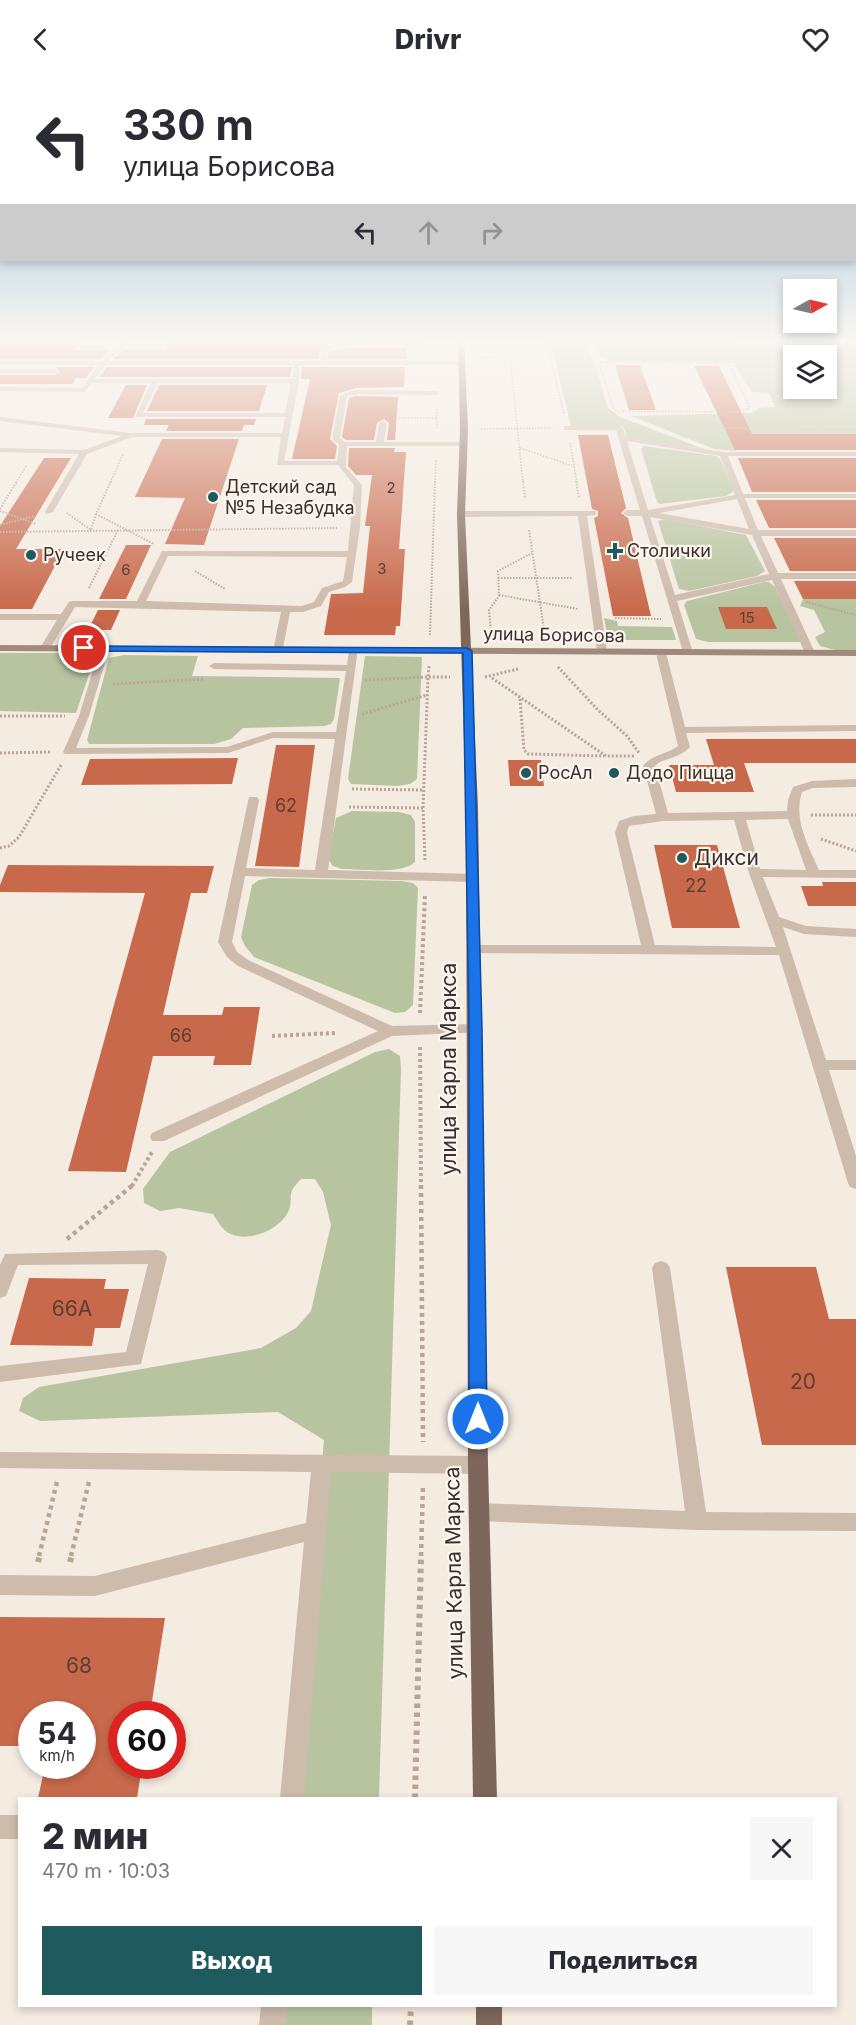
<!DOCTYPE html>
<html lang="ru">
<head>
<meta charset="utf-8">
<style>
	:root { --surface:#fff; --page:#f7f7f7; --text:#2b2b33; --muted:#7c7c81; --accent:#1f5a5e }
	body { margin:0; font-family:Inter,sans-serif; background:var(--page); color:var(--text); height:100vh; display:flex; flex-direction:column; font-size:22px; white-space:nowrap }
	* { box-sizing:border-box; margin:0 }
	p { font-size:20px; color:var(--muted) }
	.icon { flex:none; width:33px; height:33px; fill:none; stroke:currentColor; stroke-width:2; stroke-linecap:round; stroke-linejoin:round }
	.map { position:relative; flex:1; overflow:hidden }
	.drawer { position:absolute; left:18px; top:1719px; width:819px; height:210px; display:flex; flex-direction:column; background:var(--surface); border-radius:0px; box-shadow:0 3px 9px #0003 }
	.drawer>* { flex:none }
	.hud { position:absolute; left:0px; top:0px; width:856px; height:183px; box-shadow:0 3px 9px #0003; background:#fff; color:var(--text); overflow:hidden }
	.needle { width:39px; rotate:82deg }
	.buttons { position:absolute; left:783px; top:201px; display:grid; gap:12px }
	.buttons a { display:grid; place-items:center; width:54px; height:54px; border-radius:0px; background:var(--surface); box-shadow:0 3px 9px #0003; font-size:30px }
	.speed { position:absolute; left:18px; top:1623px; display:flex; gap:12px; font-size:30px; font-weight:700; text-align:center }
	.speed>* { display:grid; place-content:center; width:78px; height:78px; border-radius:50%; background:var(--surface); box-shadow:0 3px 9px #0003; line-height:1 }
	.speed small { font-size:15px; font-weight:400 }
	.speed .limit { border:9px solid #d22; background:#fff; color:#111 }
	.pin { position:absolute; display:grid; place-items:center; width:51px; height:51px; color:#fff; margin:-26px; border:3px solid #fff; border-radius:50%; box-shadow:0 2px 6px #0007 }
	.me { position:absolute; width:66px; margin:-33px; rotate:0deg; stroke-linejoin:round; filter:drop-shadow(0 0 4px #0008) }
	.turn { display:flex; align-items:center; gap:21px; height:126px; padding:0 24px; font-size:27px }
	.turn .icon { width:78px; height:78px; stroke-width:2.5 }
	.turn b { display:block; font-size:42px; line-height:51px }
	.lanes { display:flex; align-items:center; height:57px; padding:0 24px; background:#0003; justify-content:center; gap:30px; direction:ltr }
	.lanes .off { opacity:.35 }
	.round { display:grid; place-items:center; flex:none; width:63px; height:63px; border-radius:0px; background:var(--page) }
	.overview { display:flex; align-items:center; justify-content:space-between; height:102px; padding:0 24px }
	h1 { font-size:36px; font-weight:800; line-height:45px }
	.button { display:flex; gap:12px; margin-top:auto; padding:12px 24px }
	.button a { flex:1; height:69px; border-radius:0px; background:var(--accent); color:#fff; font-size:24px; font-weight:800; line-height:69px; text-align:center }
	.button a+a { background:var(--page); color:var(--text) }
	header { display:flex; justify-content:space-between; align-items:center; height:78px; padding:0 24px; background:var(--surface); font-size:27px; font-weight:800 }
	.map>svg:first-child { display:block }
</style>
</head>
<body>
<header><svg class="icon" aria-label="back" viewBox="0 0 24 24"><path d="M15 5l-7 7 7 7"/></svg>Drivr<svg class="icon" aria-label="heart" viewBox="0 0 24 24"><path d="M12 20l-8-8c-3-5 5-10 8-4 3-6 11-1 8 4z"/></svg></header>
<div class="map">
<svg width="856" height="1947" viewBox="0 0 856 1947">
	<rect width="100%" height="100%" fill="#f4ebe1"/>
	<g fill="#b8c4a0" fill-rule="evenodd">
		<polygon points="550,261 578,261 594,283 608,330 620,339 704,371 627,359 623,348 571,348"/>
		<path d="M735,261L739,268H856V356H728L736,373L714,371L631,338L752,335L760,330L775,329L769,315L752,314L733,285L612,283L602,280L593,267L600,264ZM794,278H826V310H794Z"/>
		<polygon points="644,368 716,378 720,381 734,413 726,418 660,426 657,424 641,371"/>
		<polygon points="664,441 746,457 765,493 757,498 689,513 679,511 658,443"/>
		<polygon points="764,504 769,504 775,509 801,564 708,564 696,561 684,527 687,523"/>
		<polygon points="803,521 856,521 856,572 835,572 820,568 815,559 825,554 814,532 800,528"/>
		<polygon points="604,540 617,543 618,548 672,549 676,562 608,562"/>
		<polygon points="0,575 80,575 95,579 76,635 0,633"/>
		<polygon points="124,577 198,578 192,598 340,600 334,641 331,646 324,648 243,650 231,661 214,666 89,666 87,662 109,580"/>
		<polygon points="365,578 422,579 417,701 410,706 397,708 351,706 348,701"/>
		<path d="M352,733L399,734L411,737L415,744V784C402,797 361,791 342,791L333,788L328,781L336,740Z"/>
		<polygon points="270,800 402,803 413,805 418,810 413,927 405,934 395,935 254,879 245,868 241,859 252,807 259,802"/>
		<path d="M389,971L400,978L401,990L379,1720H292L324,1362L278,1334L40,1343L19,1333L23,1320L39,1309L261,1270L296,1250L311,1233L331,1147L323,1114L315,1101H301C284,1118 295,1118 288,1134C279,1153 245,1166 227,1154C221,1150 217,1142 213,1136L179,1130L160,1133L144,1125L143,1111L170,1074L375,974Z"/>
		<polygon points="274,1928 372,1928 372,1947 272,1947"/>
	</g>
	<g fill="#c8694b">
		<polygon points="0,261 82,261 75,272 111,272 100,281 0,281"/>
		<polygon points="170,261 338,261 337,263 321,268 318,281 113,281 124,272 165,271"/>
		<polygon points="348,270 406,270 406,281 327,281 329,274"/>
		<polygon points="615,287 640,287 656,332 629,332"/>
		<polygon points="694,288 719,288 752,356 856,356 856,372 735,372"/>
		<polygon points="56,289 94,289 86,300 76,300 72,306 0,306 0,297 55,297 60,294"/>
		<polygon points="107,289 292,289 290,299 100,299"/>
		<polygon points="302,289 405,289 404,309 356,310 339,315 330,361 337,368 335,381 292,381 310,301 301,301"/>
		<polygon points="126,307 147,307 133,340 108,340"/>
		<polygon points="159,307 267,307 259,333 147,333"/>
		<polygon points="356,318 398,319 395,362 387,362 389,345 384,341 377,345 374,362 346,362 342,359 349,320"/>
		<polygon points="146,341 256,341 254,347 244,347 242,353 166,353 169,347 144,347"/>
		<polygon points="578,357 608,357 626,430 621,435 628,440 651,538 613,538 594,440 598,438 598,433 592,431"/>
		<polygon points="162,361 239,361 204,467 165,466 185,420 135,419"/>
		<polygon points="349,370 395,370 394,374 406,374 399,471 405,471 403,503 400,548 396,548 395,557 324,557 331,516 363,515 370,448 365,448 372,397 356,397 348,388"/>
		<polygon points="44,380 71,380 16,471 64,471 32,531 0,531 0,448"/>
		<polygon points="738,380 856,380 856,414 752,414"/>
		<polygon points="756,422 856,422 856,450 769,450"/>
		<polygon points="774,460 856,460 856,493 790,493"/>
		<polygon points="126,467 151,467 126,521 99,521"/>
		<polygon points="794,503 856,503 856,521 803,521"/>
		<polygon points="718,529 767,529 777,551 726,551"/>
		<polygon points="98,532 120,532 111,552 88,552"/>
		<polygon points="706,661 856,661 856,685 744,685 754,714 676,714 669,687 714,687"/>
		<polygon points="276,667 315,667 299,789 255,788"/>
		<polygon points="238,680 232,706 81,707 90,681"/>
		<polygon points="508,682 541,682 544,708 510,708"/>
		<polygon points="654,767 717,767 740,850 672,850"/>
		<polygon points="8,787 214,788 207,815 191,815 163,937 222,937 224,929 260,929 251,987 213,987 215,978 153,978 126,1094 68,1093 145,815 0,814 0,807"/>
		<polygon points="822,804 856,804 856,828 808,828 801,808 823,808"/>
		<polygon points="726,1189 816,1189 829,1241 856,1241 856,1367 762,1367"/>
		<polygon points="29,1200 106,1201 104,1211 129,1211 120,1250 95,1250 92,1268 10,1267"/>
		<polygon points="0,1539 165,1540 150,1636 122,1636 122,1688 142,1688 137,1720 38,1720 45,1688 82,1688 82,1636 32,1636 32,1668 0,1668"/>
	</g>
	<g fill="none" stroke-linecap="round" stroke-linejoin="round">
		<g stroke="#b9a596" stroke-width="1.5" stroke-dasharray="1.5 1.5" stroke-linecap="butt">
			<polyline points="508,261 523,405"/>
			<polyline points="546,261 564,337"/>
			<polyline points="548,269 571,269"/>
			<polyline points="656,270 856,270"/>
			<polyline points="477,279 510,279"/>
			<polyline points="599,284 613,330 619,334"/>
			<polyline points="600,284 725,286 730,288 750,330 738,334 621,333"/>
			<polyline points="437,331 437,350"/>
			<polyline points="399,340 437,340"/>
			<polyline points="674,350 856,351"/>
			<polyline points="481,351 551,350"/>
			<polyline points="570,365 577,405"/>
			<polyline points="520,370 573,388"/>
			<polyline points="16,405 26,388"/>
			<polyline points="110,405 123,376"/>
			<polyline points="435,405 436,382"/>
		</g>
		<g stroke="#b9a596" stroke-width="2" stroke-dasharray="1.5 1.5" stroke-linecap="butt">
			<polyline points="111,403 96,436 154,466"/>
			<polyline points="523,403 525,421"/>
			<polyline points="576,403 579,420"/>
			<polyline points="0,431 17,403"/>
			<polyline points="0,433 36,446"/>
			<polyline points="67,435 91,452 96,436"/>
			<polyline points="0,447 34,438"/>
			<polyline points="529,452 545,558"/>
			<polyline points="0,454 337,450"/>
			<polyline points="195,493 225,511"/>
			<polyline points="498,500 573,500"/>
			<polyline points="89,510 118,452"/>
			<polyline points="499,517 578,531"/>
			<polyline points="806,524 856,537"/>
			<polyline points="615,540 661,541"/>
			<polyline points="491,554 489,532 499,518 498,493 532,475"/>
			<polyline points="430,557 435,403"/>
		</g>
		<g stroke="#b9a596" stroke-width="3" stroke-dasharray="2 2" stroke-linecap="butt">
			<polyline points="558,589 597,631 627,658 639,675"/>
			<polyline points="485,599 518,591"/>
			<polyline points="492,600 606,678 634,678"/>
			<polyline points="365,602 428,599 429,588"/>
			<polyline points="113,606 205,601"/>
			<polyline points="520,621 524,672 528,676 604,678"/>
			<polyline points="362,636 427,617"/>
			<polyline points="0,638 65,638"/>
			<polyline points="0,675 50,674"/>
			<polyline points="352,711 424,712"/>
			<polyline points="349,729 423,730"/>
			<polyline points="811,737 856,737"/>
			<polyline points="821,761 856,773"/>
			<polyline points="0,770 9,768 19,759 61,687"/>
			<polyline points="425,782 423,730 428,599 450,599"/>
		</g>
		<g stroke="#b9a596" stroke-width="4" stroke-dasharray="3 3" stroke-linecap="butt">
			<polyline points="420,935 425,817"/>
			<polyline points="272,958 335,955"/>
			<polyline points="420,969 421,1108"/>
			<polyline points="132,1108 152,1074"/>
		</g>
		<g stroke="#b9a596" stroke-width="4.5" stroke-dasharray="4 4" stroke-linecap="butt">
			<polyline points="421,1107 423,1364"/>
			<polyline points="67,1161 133,1107"/>
			<polyline points="39,1478 57,1404"/>
			<polyline points="71,1478 89,1404"/>
			<polyline points="421,1478 423,1407"/>
		</g>
		<g stroke="#b9a596" stroke-width="6" stroke-dasharray="4.5 4.5" stroke-linecap="butt">
			<polyline points="38,1484 40,1477"/>
			<polyline points="70,1484 72,1477"/>
			<polyline points="415,1720 421,1477"/>
			<polyline points="410,1947 411,1928"/>
		</g>
		<g fill="#cdbbac" fill-rule="evenodd">
			<path d="M127,261H134L112,279L95,301H292L295,285L300,284L299,303L284,383H337L339,367L332,361L340,317L356,312L436,313L440,315L436,317L356,316L347,318L340,360L345,364H376L379,345L383,343L387,345L384,364H464L468,366L464,368H347L346,389L362,407L360,449L352,504L345,509L329,514L321,528L303,534H290L282,575L273,573L281,534L75,529L49,572H41L40,570L57,542H0V536H61L69,524L72,523H137L162,473H348L354,407L338,387H277L281,359H132L87,376L53,434L46,436L45,434L79,376L0,374V370L84,372L122,358L0,343V339L131,355H282L285,339H135L151,305H92L84,314L0,313V309L82,310L102,282ZM158,305H291L285,335H143ZM168,478L347,479L343,503L322,510L314,524L302,528L146,523Z"/>
			<polygon points="354,261 416,263 429,261 417,267 356,266 327,272 324,285 319,286 322,270"/>
			<polygon points="581,261 648,261 585,265"/>
			<polygon points="0,291 55,291 58,293 55,295 0,295"/>
			<path d="M567,348H619L623,350L625,358L723,374H856V378H728L743,416H856V420H745L758,452H856V458H761L778,495H856V501H781L815,575L814,577L805,575L772,502L677,523L693,575L684,577L642,438H627L623,435L627,432H640L616,352H564V348ZM627,363L720,378L735,417L648,432ZM737,421L749,451L659,435ZM650,439L752,457L769,496L675,517Z"/>
			<polygon points="596,433 596,437 587,438 607,573 602,576 597,573 578,438 461,439 457,436 461,433"/>
			<polygon points="100,569 109,571 89,638 76,670 227,669 273,654 336,654 346,593 214,591 209,588 214,585 347,587 349,572 358,570 328,792 473,796 479,800 473,804 245,798 232,864 237,874 248,882 392,948 476,946 481,948 483,951 481,954 392,958 164,1063 152,1063 150,1059 152,1055 378,953 238,888 227,879 218,864 249,719 257,719 259,722 246,790 315,792 335,661 273,660 228,675 65,676 63,674 79,638"/>
			<path d="M657,573L666,575L685,649L856,647V653L686,655L690,669C677,682 662,680 655,688L668,735L787,733L788,722L793,709L812,703L856,701V709L813,710L802,714C793,741 808,767 819,792H856V800L763,799L779,839L806,848L856,851V859L804,856L783,849L826,982H856V992H829L856,1078V1111L850,1109L848,1105L779,877L474,875L467,871L474,867H641L615,755L619,743L634,738L656,736L643,688C652,676 666,677 678,668L656,575ZM788,741L806,792L760,791L746,742ZM734,742L749,795L776,869L655,867L627,755L629,748L663,743Z"/>
			<polygon points="158,1172 164,1174 167,1179 141,1286 0,1304 0,1288 126,1274 148,1186 18,1187 6,1218 0,1220 0,1187 5,1176"/>
			<polygon points="661,1183 667,1185 670,1190 706,1434 856,1435 856,1453 697,1452 480,1443 473,1440 470,1434 473,1428 480,1425 685,1433 652,1190 655,1185"/>
			<polygon points="0,1374 478,1378 485,1381 488,1387 485,1393 478,1396 331,1394 304,1720 280,1720 304,1464 95,1518 0,1517 0,1497 95,1498 306,1445 311,1394 0,1390"/>
			<rect x="0" y="1737" width="20" height="24"/>
			<polygon points="261,1928 287,1928 285,1947 259,1947"/>
		</g>
		<polygon fill="#cdbbac" fill-rule="evenodd" points="0,283 461,283 464,285 461,287 0,287"/>
		<polygon fill="#a18a7d" fill-rule="evenodd" points="0,567 856,572 856,578 0,573"/>
		<g fill="#7d675c" fill-rule="evenodd">
			<polygon points="458,261 464,261 468,351 465,436 478,729 488,1387 497,1720 473,1720 468,1387 466,729 457,436 460,351"/>
			<rect x="476" y="1928" width="26" height="19"/>
		</g>
	</g>
	<linearGradient id="sky" x2="0" y2="1"><stop stop-color="#7eb2d2"/><stop offset="0.49" stop-color="#faf6f2"/><stop offset="1" stop-color="#faf6f2" stop-opacity="0"/></linearGradient>
	<rect width="856" height="533" fill="url(#sky)"/>
	<polygon fill="#1a73e8" stroke="#114b97" stroke-width="1.5" points="81,568 467,570 472,573 482,951 487,1341 484,1346 478,1348 472,1346 469,1341 469,951 463,575 84,573 81,572"/>
	<g fill="#1f5a5e" stroke="#fbf5ee" stroke-width="2">
		<circle cx="213" cy="419" r="6"/>
		<path d="M612 464h6v6h6v6h-6v6h-6v-6h-6v-6h6z"/>
		<circle cx="31" cy="477" r="6"/>
		<circle cx="526" cy="695" r="6"/>
		<circle cx="614" cy="695" r="6"/>
		<circle cx="682" cy="780" r="6"/>
	</g>
	<g text-anchor="middle" stroke-width="4.5" stroke-linejoin="round" paint-order="stroke">
		<g font-size="15" fill="#5e3e33">
			<text x="391" y="415">2</text>
			<text x="382" y="496">3</text>
			<text x="126" y="497">6</text>
			<text x="747" y="545">15</text>
		</g>
		<g font-size="18" fill="#3b302b" stroke="#fbf5ee" text-anchor="start">
			<text x="225" y="415">Детский сад<tspan x="225" dy="21">№5 Незабудка</tspan></text>
			<text x="627" y="479">Столички</text>
			<text x="43" y="483">Ручеек</text>
			<text x="538" y="701">РосАл</text>
			<text x="626" y="701">Додо Пицца</text>
		</g>
		<g font-size="18" fill="#3b302b" stroke="#fbf5ee">
			<text transform="translate(554 557) rotate(1)" y="6">улица Борисова</text>
		</g>
		<g font-size="18" fill="#5e3e33">
			<text x="286" y="734">62</text>
			<text x="696" y="814">22</text>
			<text x="181" y="964">66</text>
		</g>
		<g font-size="21" fill="#3b302b" stroke="#fbf5ee" text-anchor="start">
			<text x="694" y="787">Дикси</text>
		</g>
		<g font-size="21" fill="#3b302b" stroke="#fbf5ee">
			<text transform="translate(449 991) rotate(-90)" y="7">улица Карла Маркса</text>
			<text transform="translate(454 1495) rotate(-91)" y="7">улица Карла Маркса</text>
		</g>
		<g font-size="21" fill="#5e3e33">
			<text x="72" y="1238">66А</text>
			<text x="803" y="1311">20</text>
			<text x="79" y="1595">68</text>
		</g>
	</g>
</svg>
<div class="buttons">
<a><svg class="needle" viewBox="-14 -14 28 28"><path d="M0-13l5 13h-10z" fill="#e53935"/><path d="M0 13l5-13h-10z" fill="#7c7c81"/></svg></a>
<a><svg class="icon" aria-label="layers" viewBox="0 0 24 24"><path d="M12 4l9 5-9 5-9-5zM3 14l9 5 9-5"/></svg></a>
</div>
<div class="speed"><div>54<small>km/h</small></div><div class="limit">60</div></div>
<div class="pin" style="left:84px;top:570px;background:#d93025"><svg class="icon" aria-label="arrive" viewBox="0 0 24 24"><path d="M6 21V4h12l-3 4 3 4H6"/></svg></div>
<svg class="me" style="left:478px;top:1341px" viewBox="-20 -20 40 40"><circle r="17" fill="#1a73e8" stroke="#fff" stroke-width="3"/><path d="M0-11L8 9 0 5-8 9z" fill="#fff"/></svg>
<div class="hud">
<div class="turn"><svg class="icon" aria-label="left" viewBox="0 0 24 24"><path d="M17 20v-9H6M10 6l-5 5 5 5"/></svg><div><b>330 m</b>улица Борисова</div></div>
<div class="lanes"><svg class="icon" aria-label="left" viewBox="0 0 24 24"><path d="M17 20v-9H6M10 6l-5 5 5 5"/></svg><svg class="icon off" aria-label="ahead" viewBox="0 0 24 24"><path d="M12 20V5M6 11l6-6 6 6"/></svg><svg class="icon off" aria-label="right" viewBox="0 0 24 24"><path d="M7 20v-9h11M14 6l5 5-5 5"/></svg></div>
</div>
<section class="drawer">
<div class="overview"><div><h1>2 мин</h1><p>470 m · 10:03</p></div><a class="round"><svg class="icon" aria-label="close" viewBox="0 0 24 24"><path d="M6 6l12 12M18 6L6 18"/></svg></a></div>
<div class="button"><a>Выход</a><a>Поделиться</a></div>
</section>
</div>
</body>
</html>
